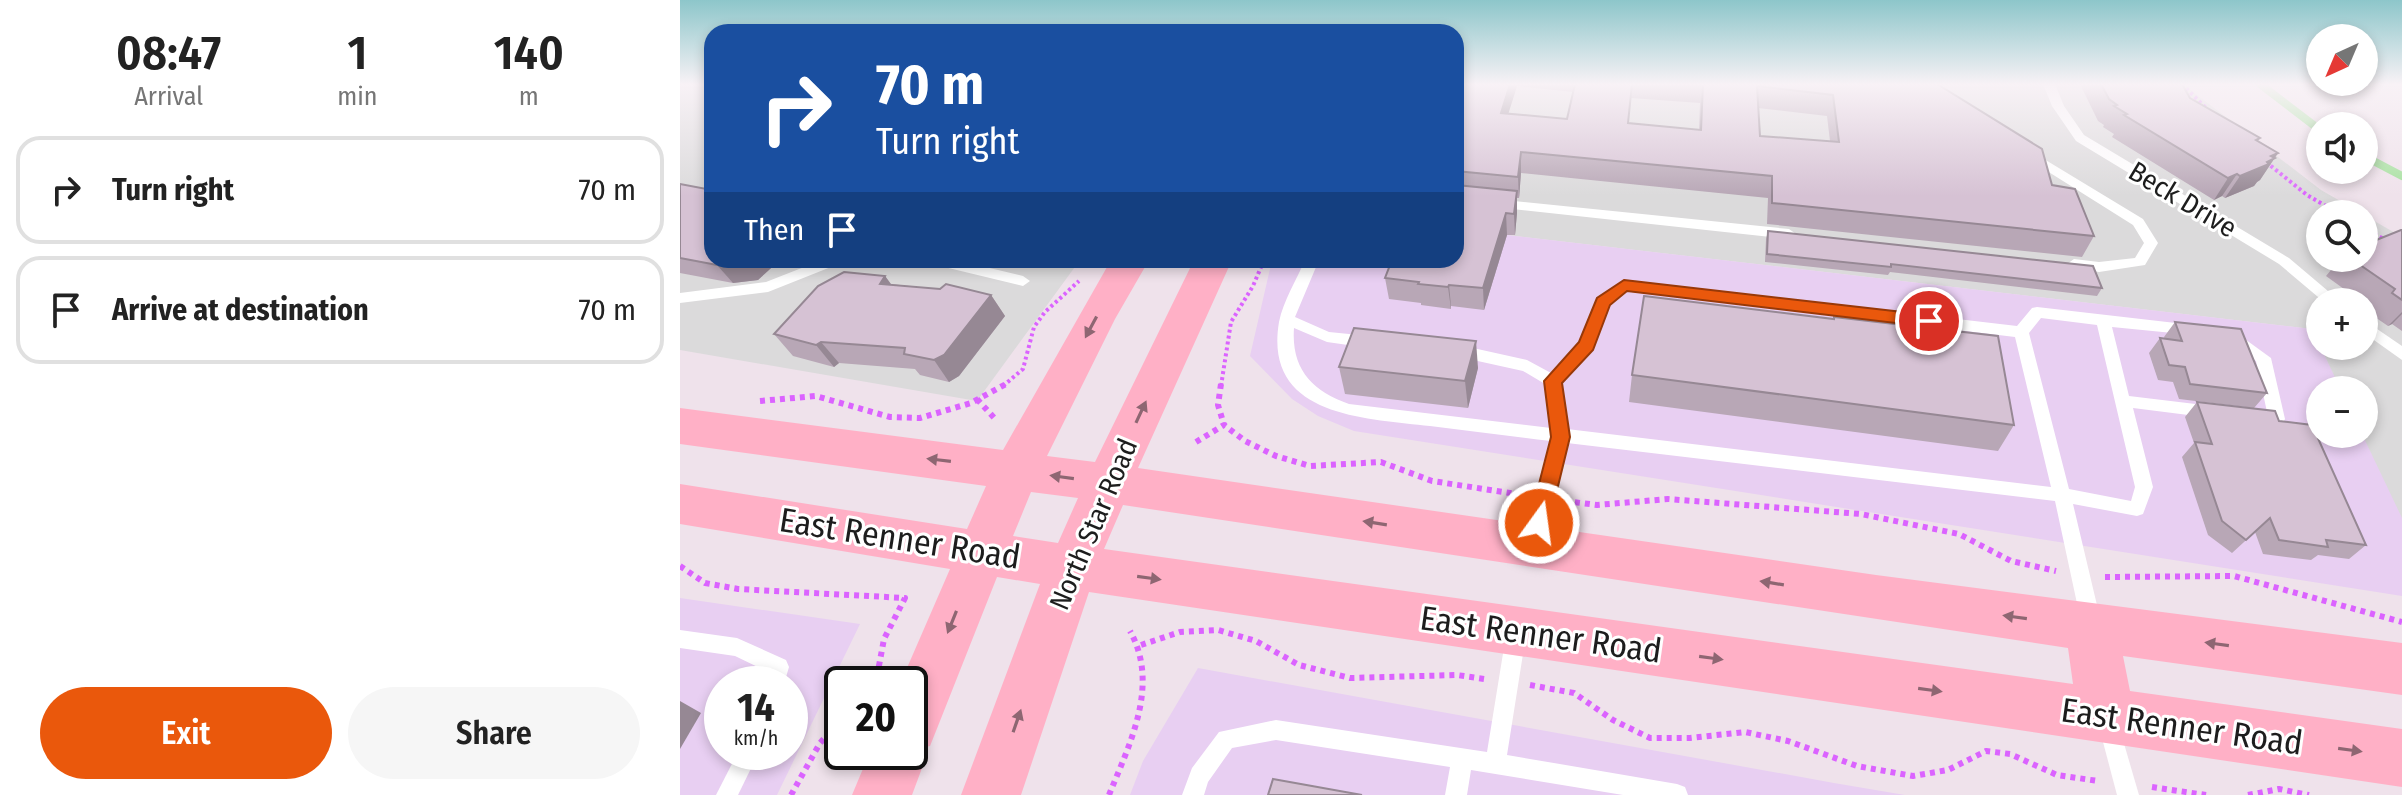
<!DOCTYPE html>
<html lang="en">
<head>
<meta charset="utf-8">
<style>
	:root { --surface:#fff; --page:#f6f6f6; --text:#222; --muted:#767676; --line:#e0e0e0; --accent:#ea580c }
	body { margin:0; font-family:"Fira Sans Condensed",sans-serif; background:var(--page); color:var(--text); height:100vh; display:flex; flex-direction:column; font-size:30px; white-space:nowrap }
	* { box-sizing:border-box; margin:0 }
	p { font-size:26px; color:var(--muted) }
	.icon { flex:none; width:44px; height:44px; fill:none; stroke:currentColor; stroke-width:2; stroke-linecap:round; stroke-linejoin:round }
	.map { position:relative; flex:1; overflow:hidden }
	.side { display:flex; flex-direction:column; background:var(--surface); width:680px }
	.side>* { flex:none }
	.guide { position:absolute; left:24px; top:24px; width:760px; height:244px; border-radius:24px; box-shadow:0 4px 12px #0003; background:#1a4fa0; color:#fff; overflow:hidden }
	.needle { width:52px; rotate:224deg }
	.tools { position:absolute; left:1626px; top:24px; display:grid; gap:16px }
	.tools a { display:grid; place-items:center; width:72px; height:72px; border-radius:50%; background:var(--surface); box-shadow:0 4px 12px #0003; font-size:40px }
	.speed { position:absolute; left:24px; top:666px; display:flex; gap:16px; font-size:40px; font-weight:700; text-align:center }
	.speed>* { display:grid; place-content:center; width:104px; height:104px; border-radius:50%; background:var(--surface); box-shadow:0 4px 12px #0003; line-height:1 }
	.speed small { font-size:20px; font-weight:400 }
	.speed .limit { border:4px solid #111; border-radius:12px; background:#fff; color:#111 }
	.pin { position:absolute; display:grid; place-items:center; width:68px; height:68px; color:#fff; margin:-34px; border:4px solid #fff; border-radius:50%; box-shadow:0 2px 8px #0007 }
	.me { position:absolute; width:88px; margin:-44px; rotate:14deg; stroke-linejoin:round; filter:drop-shadow(0 0 6px #0008) }
	.turn { display:flex; align-items:center; gap:28px; height:168px; padding:0 40px; font-size:36px }
	.turn .icon { width:104px; height:104px; stroke-width:2.5 }
	.turn b { display:block; font-size:56px; line-height:68px }
	.then { display:flex; align-items:center; height:76px; padding:0 40px; background:#0003; gap:16px; font-size:30px }
	.eta { display:flex; justify-content:space-evenly; align-items:center; height:136px; text-align:center }
	.eta b { font-size:48px; font-weight:600; line-height:56px }
	.cta { display:flex; gap:16px; margin-top:auto; padding:16px 40px }
	.cta a { flex:1; height:92px; border-radius:48px; background:var(--accent); color:#fff; font-size:32px; font-weight:600; line-height:92px; text-align:center }
	.cta a+a { background:var(--page); color:var(--text) }
	ul { padding:0; list-style:none }
	li { display:flex; align-items:center; gap:24px; height:108px; margin:0 16px 12px; padding:0 24px; border:4px solid var(--line); border-radius:24px }
	li div { flex:1 }
	li b { display:block; font-size:30px }
	li em { font-style:normal }
	main { display:flex; flex:1; min-height:0 }
	.map>svg:first-child { display:block }
</style>
</head>
<body>
<main>
<section class="side">
<div class="eta">
<div><b>08:47</b><p>Arrival</p></div>
<div><b>1</b><p>min</p></div>
<div><b>140</b><p>m</p></div>
</div>
<ul>
<li><svg class="icon" aria-label="right" viewBox="0 0 24 24"><path d="M7 20v-9h11M14 6l5 5-5 5"/></svg><div><b>Turn right</b></div><em>70 m</em></li>
<li><svg class="icon" aria-label="arrive" viewBox="0 0 24 24"><path d="M6 21V4h12l-3 4 3 4H6"/></svg><div><b>Arrive at destination</b></div><em>70 m</em></li>
</ul>
<div class="cta"><a>Exit</a><a>Share</a></div>
</section>
<div class="map">
<svg width="1722" height="795" viewBox="0 0 1722 795">
	<rect width="100%" height="100%" fill="#efe2eb"/>
	<g fill="#dbdadb">
		<polygon points="0,84 32,84 32,260 400,260 297,401 0,350"/>
		<polygon points="776,84 1503,84 1641,190 1683,214 1640,214 1640,258 1684,258 1684,215 1722,237 1722,525 1680,434 1684,434 1684,390 1660,390 1640,346 1684,346 1684,302 1640,302 1640,345 1632,329 776,229"/>
	</g>
	<g fill="#e8cff2" fill-rule="evenodd">
		<polygon points="776,229 1632,329 1661,390 1640,390 1640,434 1682,434 1722,518 1722,596 674,431 638,416 612,399 570,356 592,260 776,260"/>
		<path d="M0,598L180,624L97,795H0ZM42,684H110V752H42Z"/>
		<polygon points="518,668 1154,783 1225,795 450,795 463,761"/>
	</g>
	<g fill="none" stroke-linecap="round" stroke-linejoin="round">
		<g stroke="#a5e19e" stroke-width="8">
			<polyline points="1580,84 1640,130"/>
			<polyline points="1684,156 1722,176"/>
		</g>
		<g stroke="#db63ff" stroke-width="4" stroke-dasharray="3 3" stroke-linecap="butt">
			<polyline points="1502,84 1528,110"/>
			<polyline points="1586,162 1627,195 1660,214"/>
			<polyline points="1684,228 1707,241"/>
			<polyline points="323,386 343,369 354,327 365,312 399,281"/>
			<polyline points="541,386 551,322 573,286 584,260"/>
		</g>
		<g stroke="#db63ff" stroke-width="6" stroke-dasharray="5 5" stroke-linecap="butt">
			<polyline points="541,384 538,405 544,425"/>
			<polyline points="297,399 317,421"/>
			<polyline points="80,401 136,396 210,417 240,418 291,403 326,384"/>
			<polyline points="516,442 544,425 565,441 596,456 630,466 701,462 752,481 843,495"/>
			<polyline points="885,501 917,505 988,499 1181,514 1279,534 1331,561 1376,571"/>
			<polyline points="0,566 25,583 58,589 225,598 204,639 198,671 190,684"/>
			<polyline points="1425,577 1554,576 1722,622"/>
			<polyline points="461,645 500,632 538,630 576,641 619,665 670,678 777,675 804,679"/>
			<polyline points="850,685 894,693 933,720 970,738 1010,738 1065,732 1108,741 1177,766 1233,776 1268,770 1306,751 1330,754 1377,775 1418,781"/>
			<polyline points="1472,787 1526,795"/>
			<polyline points="111,795 140,743 162,718"/>
			<path d="M429,795C450,743 480,685 450,631"/>
			<polyline points="1568,795 1599,789 1629,795"/>
		</g>
		<g fill="#fff" fill-rule="evenodd">
			<polygon points="1363,84 1375,84 1384,106 1404,135 1609,258 1661,302 1644,302 1599,264 1396,141 1372,106"/>
			<polygon points="1349,150 1463,219 1478,243 1465,265 1419,272 1389,267 1387,264 1394,259 1419,262 1455,258 1464,243 1453,225 1345,157 1345,151"/>
			<polygon points="776,195 1109,229 1116,234 1109,239 776,203"/>
			<polygon points="142,260 163,260 161,263 88,292 0,303 0,293 86,282"/>
			<polygon points="249,260 276,260 343,276 350,281 343,286 256,265"/>
			<path d="M625,260H639L615,317L649,332L689,336L697,342L689,348L647,342L614,328C611,369 632,391 669,404L871,428L865,384L843,371L775,356L767,350L775,344L847,360L871,373L900,342L918,298L944,280L1337,326L1352,308L1357,307L1513,325L1521,330L1513,335L1432,327L1449,396L1532,406L1538,408L1540,412L1538,416L1532,418L1453,408L1473,487L1463,514L1457,516L1393,504L1421,622L1418,628L1411,631L1404,628L1401,622L1375,501L887,443L862,547L859,553L853,555L847,553L844,547L871,441C830,436 790,431 750,426C685,418 583,417 599,322C603,301 617,279 625,260ZM947,290L1335,337L1371,487L887,429L881,383L912,349L929,305ZM1361,318L1417,325L1455,487L1451,501L1389,489L1349,333Z"/>
			<polygon points="1684,320 1722,346 1722,360 1684,333"/>
			<polygon points="1551,329 1591,358 1605,419 1603,423 1597,425 1577,422 1575,418 1577,414 1587,412 1576,361 1546,338 1543,334"/>
			<polygon points="836,626 843,629 846,635 827,755 997,784 1005,787 1008,795 943,795 791,770 787,795 765,795 770,767 596,740 552,748 528,782 524,795 502,795 512,768 539,732 596,720 807,752 826,635 829,629"/>
			<polygon points="0,630 57,638 106,660 109,667 104,684 84,684 88,672 55,656 0,648"/>
			<polygon points="1428,713 1435,716 1438,723 1459,795 1437,795 1418,723 1421,716"/>
			<polygon points="58,752 79,752 58,795 36,795"/>
		</g>
		<path fill="#ffb0c6" fill-rule="evenodd" d="M431,260H469L435,319L367,456L415,462L514,260H552L458,468L1196,575L1722,643V695L1443,656L1450,691L1722,729V787L409,592L341,795H281L360,584L317,577L258,726L250,746L246,747L248,752L232,795H172L190,752H230V684H220L270,569L0,524V484L287,529L306,486L0,444V408L323,450ZM351,492L398,498L378,543L333,536ZM443,505L1388,648L1393,684L424,549Z"/>
	</g>
	<g fill="#b8a7b6" fill-rule="evenodd">
		<path d="M776,84H1257L1372,185L1414,236L1402,257L1087,224L1088,198L841,173L839,198H837V213L835,235H827L804,310L771,306V309L741,305V303L709,299L705,278L776,260ZM837,86L893,92L887,119L828,113ZM951,98L1020,103L1019,130L948,123ZM1078,108L1147,116L1150,141L1080,136Z"/>
		<polygon points="1400,84 1502,84 1510,98 1580,138 1578,141 1598,153 1580,180 1577,182 1574,186 1545,198 1542,196 1534,200 1432,137 1434,134 1423,127 1424,125 1418,121"/>
		<polygon points="0,184 32,260 100,260 78,280 53,283 0,273"/>
		<polygon points="1722,230 1722,331 1712,324 1708,326 1692,315 1695,311 1684,303 1684,302 1682,302 1646,276 1661,258 1684,258"/>
		<polygon points="1088,231 1422,288 1417,296 1210,272 1208,275 1085,262 1086,239"/>
		<polygon points="205,276 211,284 311,295 325,316 279,376 269,382 240,375 235,369 159,363 154,367 113,356 94,334"/>
		<polygon points="1154,317 1334,425 1318,451 949,402 952,375 1153,319"/>
		<polygon points="1495,322 1587,393 1574,408 1499,399 1493,382 1478,380 1469,353 1480,338 1485,339 1484,337"/>
		<polygon points="659,367 798,368 788,408 665,394"/>
		<polygon points="1517,402 1599,421 1686,545 1669,559 1638,555 1631,560 1583,554 1575,532 1552,553 1528,535 1502,457 1514,443 1505,417"/>
	</g>
	<g fill="#968894">
		<polygon points="830,84 837,84 837,86 822,134 821,113"/>
		<polygon points="841,152 841,173 839,198 838,177"/>
		<polygon points="1598,153 1580,180 1577,182 1574,186 1545,198 1560,176 1591,156"/>
		<polygon points="1557,174 1542,196 1534,200 1548,178"/>
		<polygon points="837,191 837,213 835,235 834,214"/>
		<polygon points="826,213 827,235 804,310 803,288"/>
		<polygon points="65,260 100,260 78,280 53,283 37,265"/>
		<polygon points="205,276 221,298 200,284"/>
		<polygon points="769,285 771,306 771,309 768,287"/>
		<polygon points="311,295 325,316 279,376 269,382 254,360"/>
		<polygon points="1722,312 1722,314 1712,324 1708,326"/>
		<polygon points="796,341 798,368 788,408 785,381"/>
		<polygon points="141,342 159,363 154,367 136,345"/>
		<polygon points="0,701 21,713 0,749"/>
	</g>
	<g fill="#d6c2d4" stroke="#968894" stroke-width="2" fill-rule="evenodd">
		<path d="M776,84H830L821,113L887,119L895,84H952L948,123L1021,130L1023,84H1257L1362,149L1372,185L1395,189L1414,236L1092,203V176L841,152L838,177L776,171V156L780,146L776,145ZM1077,86L1153,95L1159,142L1080,136Z"/>
		<polygon points="1421,84 1502,84 1510,98 1580,138 1576,140 1598,153 1591,156 1595,158 1587,162 1589,164 1560,176 1557,174 1548,178 1444,115 1447,114 1434,106 1437,105 1429,99"/>
		<polygon points="0,184 32,190 32,260 65,260 63,262 37,265 0,258"/>
		<polygon points="776,185 837,191 834,214 826,213 803,288 769,285 768,287 738,284 739,282 705,278 712,260 776,260"/>
		<polygon points="1721,230 1722,230 1722,300 1712,293 1715,289 1670,258 1684,258 1684,245"/>
		<polygon points="1088,231 1413,266 1422,288 1211,264 1211,267 1087,254"/>
		<polygon points="164,272 205,276 200,284 260,289 266,284 311,295 264,355 254,360 224,354 225,348 141,342 136,345 94,334 138,286"/>
		<polygon points="964,296 1154,319 1154,317 1318,336 1334,425 952,375"/>
		<polygon points="1495,322 1561,329 1587,393 1510,384 1505,367 1489,365 1480,338 1502,341"/>
		<polygon points="674,328 796,341 785,381 659,367"/>
		<polygon points="1517,402 1595,411 1599,421 1632,425 1686,545 1646,540 1648,547 1599,540 1590,518 1566,540 1542,521 1515,442 1532,444"/>
		<polygon points="593,779 682,795 588,795"/>
	</g>
	<defs><path id="oneway-solid" d="M-6-.8H1V-3.2L6.5 0L1 3.2V.8H-6Z" transform="scale(2)"/></defs>
	<g fill="#8e6672">
		<use href="#oneway-solid" transform="translate(411 327) rotate(118)"/>
		<use href="#oneway-solid" transform="translate(461 412) rotate(-65)"/>
		<use href="#oneway-solid" transform="translate(259 460) rotate(-173)"/>
		<use href="#oneway-solid" transform="translate(382 477) rotate(-172)"/>
		<use href="#oneway-solid" transform="translate(695 523) rotate(-171)"/>
		<use href="#oneway-solid" transform="translate(469 578) rotate(8)"/>
		<use href="#oneway-solid" transform="translate(1092 583) rotate(-171)"/>
		<use href="#oneway-solid" transform="translate(1335 617) rotate(-172)"/>
		<use href="#oneway-solid" transform="translate(272 622) rotate(112)"/>
		<use href="#oneway-solid" transform="translate(1537 644) rotate(-172)"/>
		<use href="#oneway-solid" transform="translate(1031 658) rotate(8)"/>
		<use href="#oneway-solid" transform="translate(1250 690) rotate(8)"/>
		<use href="#oneway-solid" transform="translate(337 721) rotate(-71)"/>
		<use href="#oneway-solid" transform="translate(1670 750) rotate(8)"/>
	</g>
	<linearGradient id="sky" x2="0" y2="1"><stop stop-color="#8dc6ca"/><stop offset="0.43" stop-color="#f8f2f6"/><stop offset="1" stop-color="#f8f2f6" stop-opacity="0"/></linearGradient>
	<rect width="1722" height="196" fill="url(#sky)"/>
	<polygon fill="#ea580c" stroke="#983908" stroke-width="2" points="944,280 1249,315 1257,321 1249,327 947,291 930,305 913,350 882,383 890,437 869,523 867,529 859,531 852,529 849,523 871,437 864,381 899,342 917,298"/>
	<g text-anchor="middle" stroke-width="6" stroke-linejoin="round" paint-order="stroke">
		<g font-size="28" fill="#1d1d1d" stroke="#fff">
			<text transform="translate(1503 199) rotate(31)" y="10">Beck Drive</text>
			<text transform="translate(413 524) rotate(-67)" y="10">North Star Road</text>
		</g>
		<g font-size="34" fill="#1d1d1d" stroke="#fff">
			<text transform="translate(220 538) rotate(9)" y="12">East Renner Road</text>
			<text transform="translate(861 634) rotate(8)" y="12">East Renner Road</text>
			<text transform="translate(1502 726) rotate(8)" y="12">East Renner Road</text>
		</g>
	</g>
</svg>
<div class="tools">
<a><svg class="needle" viewBox="-14 -14 28 28"><path d="M0-13l5 13h-10z" fill="#e53935"/><path d="M0 13l5-13h-10z" fill="#767676"/></svg></a>
<a><svg class="icon" aria-label="sound" viewBox="0 0 24 24"><path d="M4 9h4l5-4v14l-5-4H4zM17 9q2 3 0 6"/></svg></a>
<a><svg class="icon" aria-label="search" viewBox="0 0 24 24"><circle cx="10" cy="10" r="6"/><path d="M15 15l6 6"/></svg></a>
<a>+</a>
<a>−</a>
</div>
<div class="speed"><div>14<small>km/h</small></div><div class="limit">20</div></div>
<div class="pin" style="left:1249px;top:321px;background:#d93025"><svg class="icon" aria-label="arrive" viewBox="0 0 24 24"><path d="M6 21V4h12l-3 4 3 4H6"/></svg></div>
<svg class="me" style="left:859px;top:523px" viewBox="-20 -20 40 40"><circle r="17" fill="#ea580c" stroke="#fff" stroke-width="3"/><path d="M0-11L8 9 0 5-8 9z" fill="#fff"/></svg>
<div class="guide">
<div class="turn"><svg class="icon" aria-label="right" viewBox="0 0 24 24"><path d="M7 20v-9h11M14 6l5 5-5 5"/></svg><div><b>70 m</b>Turn right</div></div>
<div class="then">Then<svg class="icon" aria-label="arrive" viewBox="0 0 24 24"><path d="M6 21V4h12l-3 4 3 4H6"/></svg></div>
</div>
</div>
</main>
</body>
</html>
